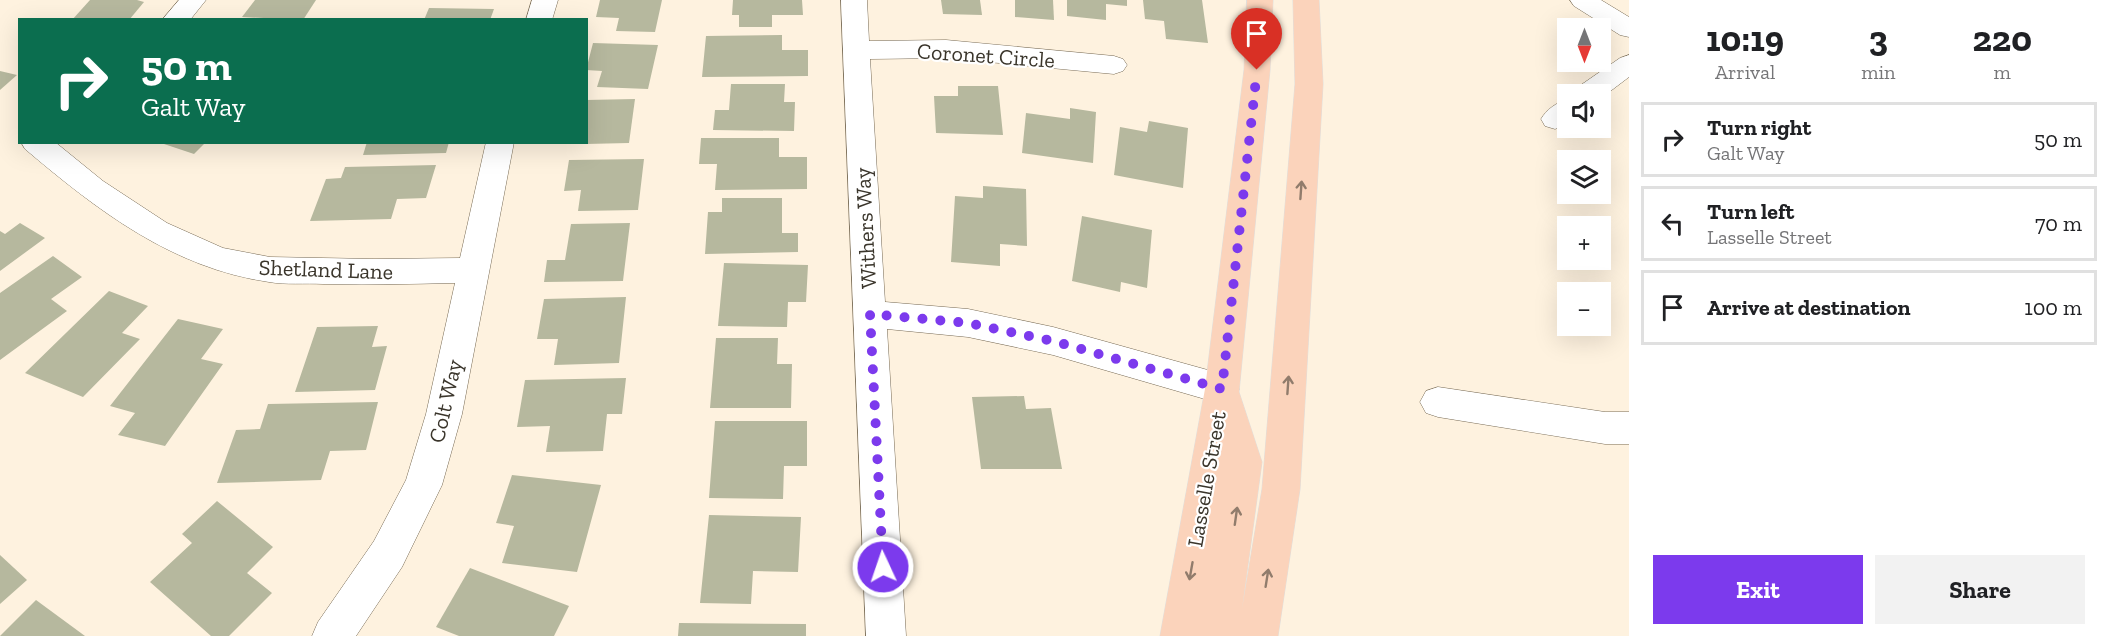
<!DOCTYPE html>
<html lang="en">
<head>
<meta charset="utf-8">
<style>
	:root { --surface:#fff; --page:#f2f2f2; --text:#202124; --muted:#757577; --line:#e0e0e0; --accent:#7c3aed }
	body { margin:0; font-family:"Zilla Slab",serif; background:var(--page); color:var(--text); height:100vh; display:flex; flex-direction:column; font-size:22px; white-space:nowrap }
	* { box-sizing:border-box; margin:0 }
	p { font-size:20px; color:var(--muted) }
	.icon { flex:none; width:33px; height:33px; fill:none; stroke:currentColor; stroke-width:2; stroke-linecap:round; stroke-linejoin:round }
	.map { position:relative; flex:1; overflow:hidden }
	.sheet { display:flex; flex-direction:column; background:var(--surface); width:480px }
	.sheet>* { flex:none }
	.guide { position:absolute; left:18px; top:18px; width:570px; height:126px; border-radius:0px; box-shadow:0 6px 24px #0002; background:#0b6e4f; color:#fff; overflow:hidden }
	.needle { width:39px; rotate:180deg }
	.tools { position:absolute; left:1557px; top:18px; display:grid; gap:12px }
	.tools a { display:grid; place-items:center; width:54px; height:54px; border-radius:0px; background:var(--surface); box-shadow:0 6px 24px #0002; font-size:30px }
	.pin { position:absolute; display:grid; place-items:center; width:51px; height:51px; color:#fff; margin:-62px -26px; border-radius:50% 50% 50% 0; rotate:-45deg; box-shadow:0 0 6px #0007 }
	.pin .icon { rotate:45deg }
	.me { position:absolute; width:66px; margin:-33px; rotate:357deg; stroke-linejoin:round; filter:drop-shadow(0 0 4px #0008) }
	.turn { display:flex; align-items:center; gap:21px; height:126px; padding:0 24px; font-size:27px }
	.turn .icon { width:78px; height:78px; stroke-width:2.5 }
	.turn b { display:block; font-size:42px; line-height:51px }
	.eta { display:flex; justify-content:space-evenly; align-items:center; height:102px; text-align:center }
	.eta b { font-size:36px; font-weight:800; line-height:42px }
	.action { display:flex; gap:12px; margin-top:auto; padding:12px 24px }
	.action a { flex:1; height:69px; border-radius:0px; background:var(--accent); color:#fff; font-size:24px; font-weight:800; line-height:69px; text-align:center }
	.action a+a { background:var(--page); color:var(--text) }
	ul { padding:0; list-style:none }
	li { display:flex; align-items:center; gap:18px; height:75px; margin:0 12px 9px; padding:0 12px; border:3px solid var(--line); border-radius:0px }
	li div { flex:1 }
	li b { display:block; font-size:22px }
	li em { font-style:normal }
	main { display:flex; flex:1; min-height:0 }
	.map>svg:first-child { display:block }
</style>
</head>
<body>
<main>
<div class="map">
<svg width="1629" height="636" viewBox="0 0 1629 636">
	<rect width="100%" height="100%" fill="#fef2df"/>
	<g fill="#b6b89e">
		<polygon points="90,0 137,0 144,2 129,20 72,20"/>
		<polygon points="255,0 316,0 303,20 242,17"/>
		<polygon points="600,0 662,0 655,32 616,31 619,18 596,17"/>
		<polygon points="733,0 802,0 803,15 772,15 772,27 739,27 739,15 732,15"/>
		<polygon points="941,0 980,0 982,15 943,14"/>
		<polygon points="1015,0 1053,0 1054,20 1015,17"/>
		<polygon points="1067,0 1127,0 1127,6 1106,4 1106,20 1067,16"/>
		<polygon points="1143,0 1202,0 1208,43 1166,39 1164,21 1145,19"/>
		<polygon points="429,8 494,9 490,20 424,20"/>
		<polygon points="782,35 782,50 808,50 808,76 702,77 706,36"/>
		<polygon points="593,43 658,45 648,89 597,87 602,71 586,70"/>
		<polygon points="0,71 17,75 0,90"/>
		<polygon points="731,84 785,84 784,102 795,102 794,131 713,130 715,110 729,110"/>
		<polygon points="958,86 998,86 1003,135 936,133 934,96 958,96"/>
		<polygon points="635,99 629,143 586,144 586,100"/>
		<polygon points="1070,108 1096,112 1093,163 1022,153 1026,113 1070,119"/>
		<polygon points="1149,121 1188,128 1183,188 1114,175 1120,127 1147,132"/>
		<polygon points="701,138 779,138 779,157 807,157 807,189 715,190 717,164 699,164"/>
		<polygon points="158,142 206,142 194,154"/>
		<polygon points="367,142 449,142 446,153 363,155"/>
		<polygon points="644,159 638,210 578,211 581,190 564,191 569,160"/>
		<polygon points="436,165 426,198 397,199 391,219 310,221 326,179 341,178 345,167"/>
		<polygon points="983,186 1026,189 1027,246 1000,244 1000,266 951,262 955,196 983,198"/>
		<polygon points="722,198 782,198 782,233 798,233 798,252 705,254 708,212 722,212"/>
		<polygon points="1082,216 1152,230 1147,288 1121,282 1120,292 1072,281"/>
		<polygon points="20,223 45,238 0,271 0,231 5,234"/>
		<polygon points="630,223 623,281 544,282 547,260 565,260 571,224"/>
		<polygon points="53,256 82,277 51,299 67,311 0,360 0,293"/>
		<polygon points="724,263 808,265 806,302 788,302 787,327 718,326"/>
		<polygon points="109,291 148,306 122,333 140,339 83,397 25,373"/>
		<polygon points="626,297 619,363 554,365 558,339 537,339 544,299"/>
		<polygon points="178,319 223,329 201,359 223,364 165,446 118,435 135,413 110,406"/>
		<polygon points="378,326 372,347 387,346 375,390 295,392 317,327"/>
		<polygon points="716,338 778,338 777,364 792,364 791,408 710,408"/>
		<polygon points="626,378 622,414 607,414 603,451 546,452 550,426 517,427 525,380"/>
		<polygon points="1024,396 1026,409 1051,408 1062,469 981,469 972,397"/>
		<polygon points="378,402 366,450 330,451 321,480 217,483 236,430 260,429 268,404"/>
		<polygon points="715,421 807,421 807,466 784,466 783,499 709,498"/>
		<polygon points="512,475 601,485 577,572 502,563 514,526 496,523"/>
		<polygon points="217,501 273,547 247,573 272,593 229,636 211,636 150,582 192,543 182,534"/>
		<polygon points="709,515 801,517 798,572 753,571 751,604 700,603"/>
		<polygon points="0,555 27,580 0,604"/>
		<polygon points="470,568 569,606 554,636 459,636 436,627"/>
		<polygon points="36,600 85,636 0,636"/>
		<polygon points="679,623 806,624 806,636 678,636"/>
	</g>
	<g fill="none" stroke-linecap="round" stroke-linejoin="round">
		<g stroke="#776a54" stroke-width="1">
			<g id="minor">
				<polygon points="179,0 206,0 190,20 162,20"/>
				<polygon points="532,0 558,0 552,20 526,20"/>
				<polygon points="841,0 867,0 869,41 946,40 1114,56 1123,59 1127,65 1123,71 1114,74 946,58 870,59 885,302 968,309 1053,327 1222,374 1234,378 1239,389 1234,400 1222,404 1053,355 968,337 887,329 906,636 866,636"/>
				<polygon points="1570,0 1601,0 1629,17 1629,37 1620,35 1574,6"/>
				<polygon points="1629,55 1629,77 1600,99 1600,94 1575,94 1578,87 1620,58"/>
				<path d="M1568,99V124L1555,129L1545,126L1541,119C1547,109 1556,103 1568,99Z"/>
				<path d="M21,142H55L103,181L167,223L223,248L270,257L374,259L460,258L486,142H514L462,414L442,485L402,567L356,636H312L318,622L374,541L406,480L426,414L455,283C411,284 367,285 323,284C305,283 286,285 269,282C172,268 97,210 25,149Z"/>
				<polygon points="1438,387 1605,412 1629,412 1629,444 1605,444 1438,417 1426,413 1420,402 1426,391"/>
			</g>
		</g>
		<g stroke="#dfdfdd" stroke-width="1">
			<polygon id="major" points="1247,0 1273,0 1270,70 1239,392 1262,462 1242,609 1262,489 1295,84 1293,0 1319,0 1323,84 1300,489 1278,636 1160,636 1205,389 1244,70"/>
		</g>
		<use href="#minor" fill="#fff" fill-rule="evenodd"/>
		<use href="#major" fill="#fbd3bb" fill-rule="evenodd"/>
	</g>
	<defs><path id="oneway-shaft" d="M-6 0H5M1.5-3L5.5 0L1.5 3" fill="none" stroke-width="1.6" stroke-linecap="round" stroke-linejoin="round" transform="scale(1.5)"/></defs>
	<g stroke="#917c6c">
		<use href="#oneway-shaft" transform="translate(1301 190) rotate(-86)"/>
		<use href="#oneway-shaft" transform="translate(1288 385) rotate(-86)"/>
		<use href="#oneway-shaft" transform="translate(1236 516) rotate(-82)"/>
		<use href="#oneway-shaft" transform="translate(1191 571) rotate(100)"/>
		<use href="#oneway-shaft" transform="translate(1267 578) rotate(-81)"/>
	</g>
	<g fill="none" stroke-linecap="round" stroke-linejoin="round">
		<polyline stroke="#7c3aed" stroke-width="10" stroke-dasharray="0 18" points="883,567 870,314 968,323 1053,341 1222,389 1257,70"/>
	</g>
	<g text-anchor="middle" stroke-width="4.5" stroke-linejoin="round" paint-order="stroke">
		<g font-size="22" fill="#3a352b" stroke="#fff">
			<text transform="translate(986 55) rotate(4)" y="8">Coronet Circle</text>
			<text transform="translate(865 228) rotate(-93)" y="8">Withers Way</text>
			<text transform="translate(326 269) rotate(2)" y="8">Shetland Lane</text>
			<text transform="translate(445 401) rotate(-77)" y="8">Colt Way</text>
			<text transform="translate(1206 479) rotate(-80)" y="8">Lasselle Street</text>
		</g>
	</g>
</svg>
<div class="tools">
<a><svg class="needle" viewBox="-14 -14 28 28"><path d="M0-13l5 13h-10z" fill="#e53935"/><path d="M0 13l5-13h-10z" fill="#757577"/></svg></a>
<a><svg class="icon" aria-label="sound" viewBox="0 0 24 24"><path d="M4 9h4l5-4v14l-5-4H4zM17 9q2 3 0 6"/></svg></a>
<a><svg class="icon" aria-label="layers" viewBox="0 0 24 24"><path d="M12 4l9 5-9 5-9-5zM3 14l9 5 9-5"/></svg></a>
<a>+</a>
<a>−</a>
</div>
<div class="pin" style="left:1257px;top:70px;background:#d93025"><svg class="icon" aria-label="arrive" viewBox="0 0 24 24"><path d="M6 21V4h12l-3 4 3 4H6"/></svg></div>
<svg class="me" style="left:883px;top:567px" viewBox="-20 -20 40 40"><circle r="17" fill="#7c3aed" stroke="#fff" stroke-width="3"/><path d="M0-11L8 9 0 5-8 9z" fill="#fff"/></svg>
<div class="guide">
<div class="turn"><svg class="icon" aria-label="right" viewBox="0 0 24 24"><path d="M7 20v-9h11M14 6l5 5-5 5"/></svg><div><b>50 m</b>Galt Way</div></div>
</div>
</div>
<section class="sheet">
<div class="eta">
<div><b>10:19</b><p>Arrival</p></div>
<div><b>3</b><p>min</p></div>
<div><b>220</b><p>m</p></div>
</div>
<ul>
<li><svg class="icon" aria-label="right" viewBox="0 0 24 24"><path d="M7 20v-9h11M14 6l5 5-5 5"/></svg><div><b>Turn right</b><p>Galt Way</p></div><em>50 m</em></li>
<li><svg class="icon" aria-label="left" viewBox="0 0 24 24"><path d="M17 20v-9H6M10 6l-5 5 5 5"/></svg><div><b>Turn left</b><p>Lasselle Street</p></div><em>70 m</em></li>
<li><svg class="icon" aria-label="arrive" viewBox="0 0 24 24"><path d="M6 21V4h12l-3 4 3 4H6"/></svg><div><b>Arrive at destination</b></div><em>100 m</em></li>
</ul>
<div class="action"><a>Exit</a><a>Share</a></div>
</section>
</main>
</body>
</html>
